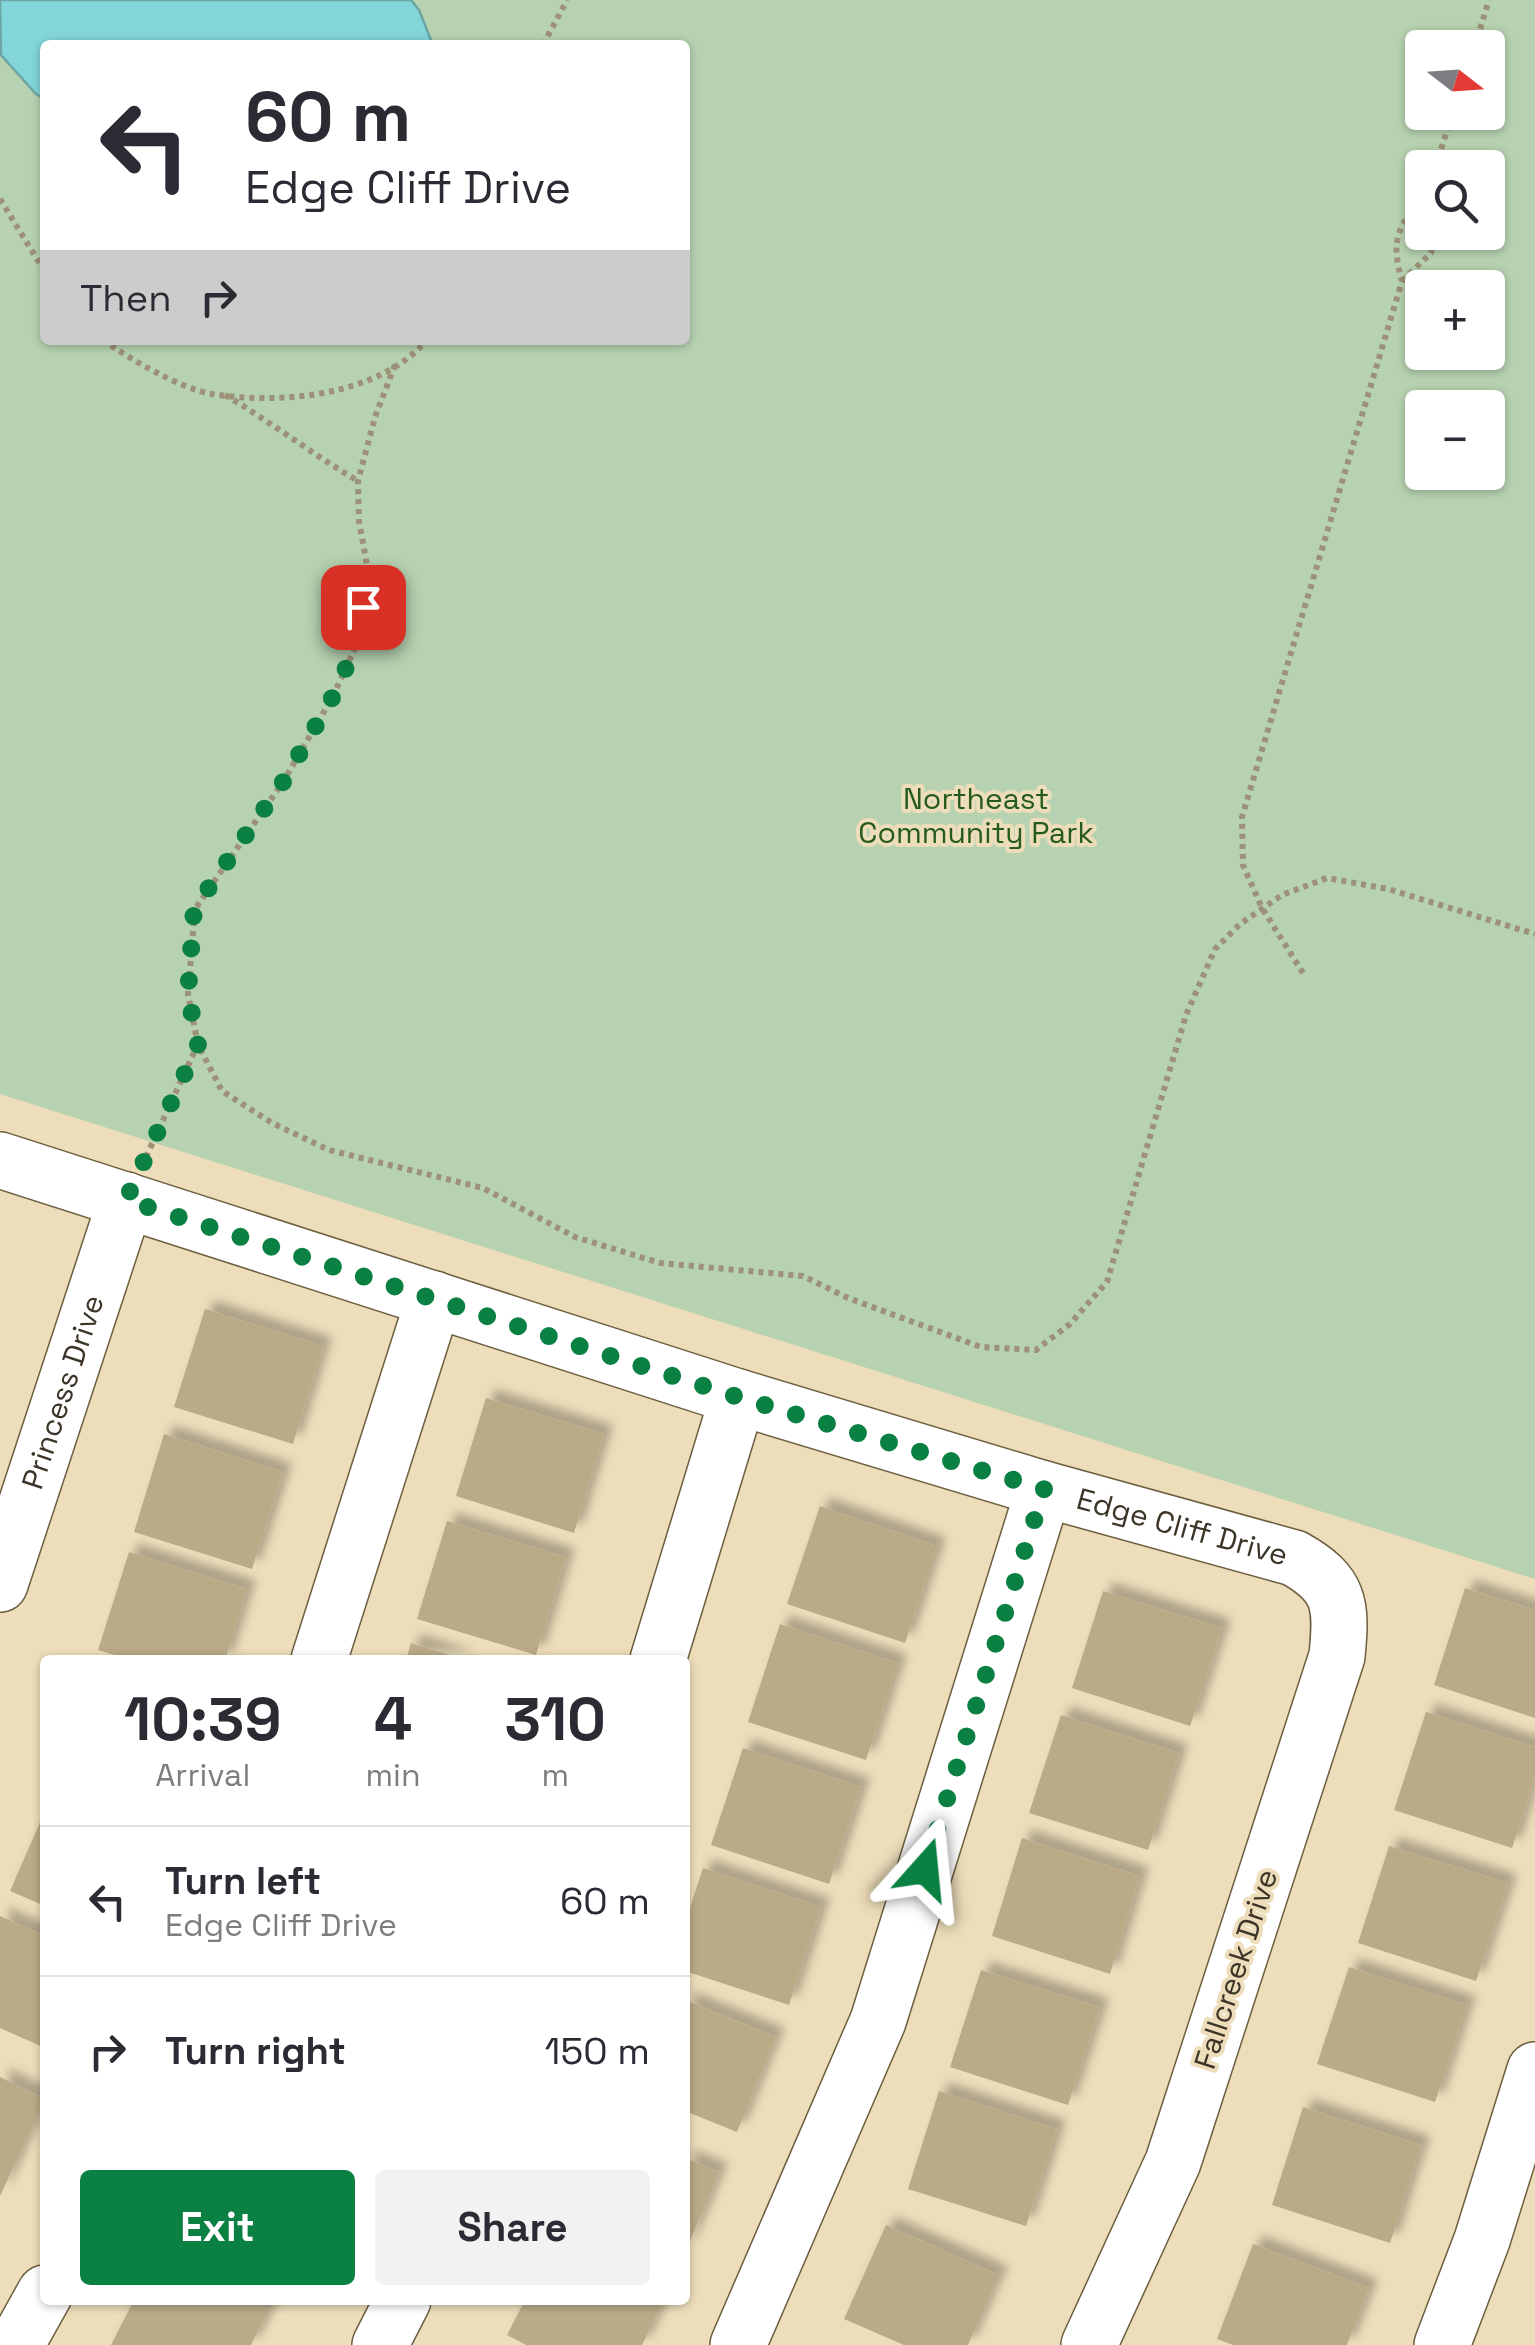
<!DOCTYPE html>
<html lang="en">
<head>
<meta charset="utf-8">
<style>
	:root { --surface:#fff; --page:#f2f2f3; --text:#2b2b33; --muted:#7c7c81; --line:#e1e1e2; --accent:#0b8043 }
	body { margin:0; font-family:"Space Grotesk",sans-serif; background:var(--page); color:var(--text); height:100vh; display:flex; flex-direction:column; font-size:38px; white-space:nowrap }
	* { box-sizing:border-box; margin:0 }
	p { font-size:32px; color:var(--muted) }
	.icon { flex:none; width:55px; height:55px; fill:none; stroke:currentColor; stroke-width:2; stroke-linecap:round; stroke-linejoin:round }
	.map { position:relative; flex:1; overflow:hidden }
	.panel { position:absolute; left:40px; top:1655px; width:650px; height:650px; display:flex; flex-direction:column; background:var(--surface); border-radius:10px; box-shadow:0 2px 8px #0004 }
	.panel>* { flex:none }
	.hud { position:absolute; left:40px; top:40px; width:650px; height:305px; border-radius:10px; box-shadow:0 2px 8px #0004; background:#fff; color:var(--text); overflow:hidden }
	.needle { width:65px; rotate:107deg }
	.buttons { position:absolute; left:1405px; top:30px; display:grid; gap:20px }
	.buttons a { display:grid; place-items:center; width:100px; height:100px; border-radius:10px; background:var(--surface); box-shadow:0 2px 8px #0004; font-size:50px }
	.pin { position:absolute; display:grid; place-items:center; width:85px; height:85px; color:#fff; margin:-42px; border-radius:20px; box-shadow:0 5px 15px #0006 }
	.me { position:absolute; width:110px; margin:-55px; rotate:18deg; stroke-linejoin:round; filter:drop-shadow(0 0 8px #0008) }
	.turn { display:flex; align-items:center; gap:35px; height:210px; padding:0 40px; font-size:45px }
	.turn .icon { width:130px; height:130px; stroke-width:2.5 }
	.turn b { display:block; font-size:70px; line-height:85px }
	.then { display:flex; align-items:center; height:95px; padding:0 40px; background:#0003; gap:20px; font-size:38px }
	.eta { display:flex; justify-content:space-evenly; align-items:center; height:170px; text-align:center }
	.eta b { font-size:60px; font-weight:600; line-height:70px }
	.action { display:flex; gap:20px; margin-top:auto; padding:20px 40px }
	.action a { flex:1; height:115px; border-radius:10px; background:var(--accent); color:#fff; font-size:40px; font-weight:600; line-height:115px; text-align:center }
	.action a+a { background:var(--page); color:var(--text) }
	ul { padding:0; list-style:none }
	li { display:flex; align-items:center; gap:30px; height:150px; padding:0 40px; border-top:2px solid var(--line) }
	li div { flex:1 }
	li b { display:block; font-size:38px }
	li em { font-style:normal }
	.map>svg:first-child { display:block }
</style>
</head>
<body>
<div class="map">
<svg width="1535" height="2345" viewBox="0 0 1535 2345">
	<defs>
		<filter id="shadow"><feDropShadow dx="9" dy="-9" stdDeviation="5" flood-color="#0004"/></filter>
	</defs>
	<rect width="100%" height="100%" fill="#edddba"/>
	<path fill="#b6d2b0" fill-rule="evenodd" d="M0,0H1535V1579L0,1094ZM45,45H685V340H45ZM1422,48H1488V112H1422ZM1422,168H1488V232H1422ZM1422,288H1488V352H1422ZM1422,408H1488V472H1422Z"/>
	<polygon fill="#82d6da" stroke="#6da5a4" stroke-width="2.5" points="0,0 411,0 419,10 433,45 45,45 45,99 36,94 1,55"/>
	<g fill="#baaa88" filter="url(#shadow)">
		<polygon points="205,1309 323,1346 293,1444 174,1407"/>
		<polygon points="486,1398 604,1434 574,1533 456,1496"/>
		<polygon points="164,1434 283,1472 252,1569 134,1532"/>
		<polygon points="820,1506 937,1546 905,1643 787,1604"/>
		<polygon points="447,1521 566,1557 536,1655 417,1619"/>
		<polygon points="129,1552 247,1589 225,1660 131,1660 98,1650"/>
		<polygon points="1465,1588 1535,1610 1535,1718 1434,1685"/>
		<polygon points="1103,1591 1222,1628 1190,1726 1072,1688"/>
		<polygon points="780,1624 898,1663 866,1760 748,1722"/>
		<polygon points="411,1643 464,1659 464,1660 406,1660"/>
		<polygon points="1426,1712 1535,1747 1535,1777 1512,1848 1394,1810"/>
		<polygon points="1061,1715 1179,1753 1148,1850 1029,1813"/>
		<polygon points="743,1748 861,1787 829,1884 711,1845"/>
		<polygon points="45,1811 45,1906 10,1891"/>
		<polygon points="1022,1838 1140,1876 1110,1974 992,1936"/>
		<polygon points="1389,1846 1508,1883 1476,1981 1358,1943"/>
		<polygon points="703,1868 821,1907 789,2005 685,1971 685,1923"/>
		<polygon points="0,1916 45,1936 45,2048 0,2028"/>
		<polygon points="1349,1967 1467,2005 1435,2102 1317,2064"/>
		<polygon points="981,1970 1100,2007 1068,2105 950,2067"/>
		<polygon points="685,2000 776,2037 737,2132 685,2111"/>
		<polygon points="0,2077 45,2099 0,2196"/>
		<polygon points="939,2091 1057,2129 1026,2226 908,2189"/>
		<polygon points="1303,2107 1421,2145 1390,2243 1272,2205"/>
		<polygon points="685,2158 719,2172 685,2253"/>
		<polygon points="886,2225 999,2275 968,2345 904,2345 844,2319"/>
		<polygon points="1253,2244 1369,2288 1347,2345 1233,2345 1217,2339"/>
		<polygon points="134,2300 250,2300 269,2310 251,2345 111,2345"/>
		<polygon points="525,2300 664,2300 642,2345 526,2345 507,2335"/>
	</g>
	<g fill="none" stroke-linecap="round" stroke-linejoin="round">
		<g stroke="#6c5e3e" stroke-width="58">
			<g id="minor">
				<path id="s1" d="M0,1160L738,1397L1044,1489L1294,1558C1341,1584 1342,1605 1337,1656L1173,2162L1089,2345"/>
				<path id="s2" d="M0,1584L126,1200"/>
				<polyline points="319,1660 434,1299"/>
				<polyline points="658,1660 738,1397"/>
				<polyline points="16,2345 45,2293"/>
				<polyline points="380,2345 403,2300"/>
				<polyline points="738,2345 878,2021 1044,1489"/>
				<polyline points="1442,2345 1482,2240 1535,2070"/>
			</g>
		</g>
		<g stroke="#9d9178" stroke-width="6" stroke-dasharray="5 5" stroke-linecap="butt">
			<polyline points="543,45 567,0"/>
			<polyline points="1474,48 1489,0"/>
			<polyline points="1435,168 1453,112"/>
			<polyline points="0,199 45,272"/>
			<polyline points="1402,281 1431,253 1436,232"/>
			<path d="M103,340C128,358 181,389 212,394C281,405 379,396 427,340"/>
			<polyline points="395,365 375,417 358,481 359,521 368,571 357,644 332,698 283,782 195,909 188,994 198,1045 222,1091 272,1123 329,1150 483,1188 575,1237 660,1263 803,1276 848,1298 981,1347 1036,1350 1070,1324 1107,1282 1186,1015 1215,949 1240,924 1282,895 1327,878 1388,889 1535,934"/>
			<path d="M225,395C271,422 312,454 358,481"/>
			<path d="M1303,973L1262,908L1243,865L1242,817L1402,281C1390,239 1398,229 1422,196"/>
			<polyline points="146,1157 197,1046"/>
		</g>
		<use href="#minor" stroke="#fff" stroke-width="55"/>
	</g>
	<g fill="none" stroke-linecap="round" stroke-linejoin="round">
		<polyline stroke="#0b8043" stroke-width="18" stroke-dasharray="0 32.4" points="363,607 357,644 332,698 283,782 194,909 188,994 198,1045 126,1200 738,1397 1044,1489 925,1869"/>
	</g>
	<g text-anchor="middle" stroke-width="8" stroke-linejoin="round" paint-order="stroke">
		<g font-size="30" fill="#265c1b" stroke="#edddba">
			<text x="976" y="809">Northeast<tspan x="976" dy="34">Community Park</tspan></text>
		</g>
		<g font-size="30" fill="#3b3427" stroke="#edddba">
			<text dy="10" stroke="none"><textPath href="#s2" startOffset="202">Princess Drive</textPath></text>
			<text dy="10" stroke="none"><textPath href="#s1" startOffset="1238">Edge Cliff Drive</textPath></text>
			<text transform="translate(1236 1969) rotate(-72)" y="10">Fallcreek Drive</text>
		</g>
	</g>
</svg>
<div class="buttons">
<a><svg class="needle" viewBox="-14 -14 28 28"><path d="M0-13l5 13h-10z" fill="#e53935"/><path d="M0 13l5-13h-10z" fill="#7c7c81"/></svg></a>
<a><svg class="icon" aria-label="search" viewBox="0 0 24 24"><circle cx="10" cy="10" r="6"/><path d="M15 15l6 6"/></svg></a>
<a>+</a>
<a>−</a>
</div>
<div class="pin" style="left:363px;top:607px;background:#d93025"><svg class="icon" aria-label="arrive" viewBox="0 0 24 24"><path d="M6 21V4h12l-3 4 3 4H6"/></svg></div>
<svg class="me" style="left:925px;top:1869px" viewBox="-20 -20 40 40"><path d="M0-17L14 15 0 8-14 15z" fill="#0b8043" stroke="#fff" stroke-width="4"/></svg>
<div class="hud">
<div class="turn"><svg class="icon" aria-label="left" viewBox="0 0 24 24"><path d="M17 20v-9H6M10 6l-5 5 5 5"/></svg><div><b>60 m</b>Edge Cliff Drive</div></div>
<div class="then">Then<svg class="icon" aria-label="right" viewBox="0 0 24 24"><path d="M7 20v-9h11M14 6l5 5-5 5"/></svg></div>
</div>
<section class="panel">
<div class="eta">
<div><b>10:39</b><p>Arrival</p></div>
<div><b>4</b><p>min</p></div>
<div><b>310</b><p>m</p></div>
</div>
<ul>
<li><svg class="icon" aria-label="left" viewBox="0 0 24 24"><path d="M17 20v-9H6M10 6l-5 5 5 5"/></svg><div><b>Turn left</b><p>Edge Cliff Drive</p></div><em>60 m</em></li>
<li><svg class="icon" aria-label="right" viewBox="0 0 24 24"><path d="M7 20v-9h11M14 6l5 5-5 5"/></svg><div><b>Turn right</b></div><em>150 m</em></li>
</ul>
<div class="action"><a>Exit</a><a>Share</a></div>
</section>
</div>
</body>
</html>
